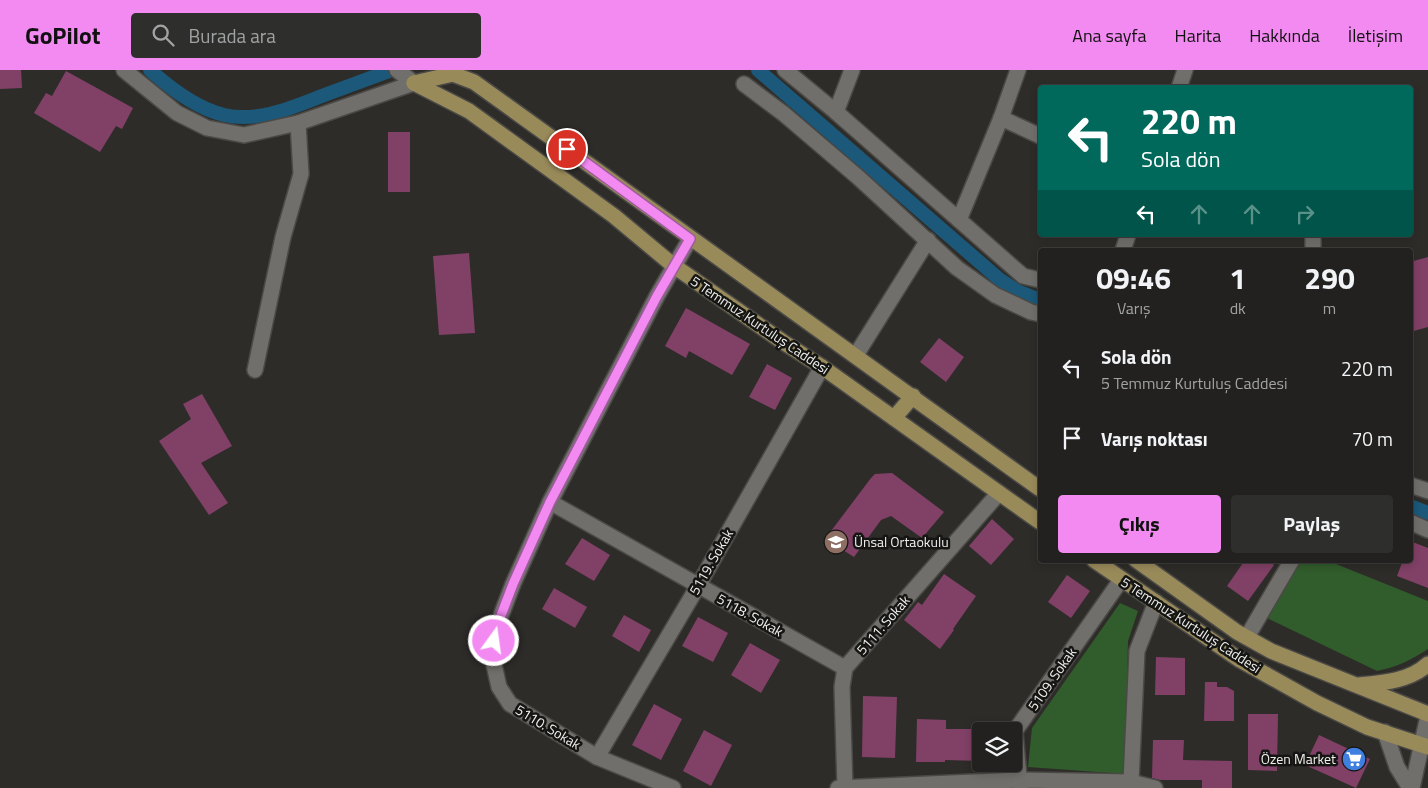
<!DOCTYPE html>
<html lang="tr">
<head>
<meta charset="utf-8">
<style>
	:root { --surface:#22211f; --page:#2e2e2c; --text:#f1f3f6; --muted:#a2a3a4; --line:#3f3e3d; --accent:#f38af2 }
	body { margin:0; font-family:"Titillium Web",sans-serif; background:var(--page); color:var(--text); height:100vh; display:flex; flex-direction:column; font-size:19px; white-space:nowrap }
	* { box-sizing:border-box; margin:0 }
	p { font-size:16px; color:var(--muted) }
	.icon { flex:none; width:28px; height:28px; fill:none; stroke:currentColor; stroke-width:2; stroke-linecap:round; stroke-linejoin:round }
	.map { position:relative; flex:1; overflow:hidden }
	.drawer { position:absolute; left:1038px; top:178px; width:375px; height:315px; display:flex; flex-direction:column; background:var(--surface); border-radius:5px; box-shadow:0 2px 8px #0003,0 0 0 1px var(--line) }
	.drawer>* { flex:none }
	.guide { position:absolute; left:1038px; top:15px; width:375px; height:152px; border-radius:5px; box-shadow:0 2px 8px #0003,0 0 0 1px var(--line); background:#00695c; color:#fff; overflow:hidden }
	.buttons { position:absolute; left:972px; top:652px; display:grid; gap:10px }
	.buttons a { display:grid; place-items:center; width:50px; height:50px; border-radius:5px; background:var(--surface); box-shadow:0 2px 8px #0003,0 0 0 1px var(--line); font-size:25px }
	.pin { position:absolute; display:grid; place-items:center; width:42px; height:42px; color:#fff; margin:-21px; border:2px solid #fff; border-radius:50%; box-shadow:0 1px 5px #0007 }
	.me { position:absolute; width:55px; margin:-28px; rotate:14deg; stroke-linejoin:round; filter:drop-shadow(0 0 4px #0008) }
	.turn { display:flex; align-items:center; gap:18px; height:105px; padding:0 20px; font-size:22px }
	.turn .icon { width:65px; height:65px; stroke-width:2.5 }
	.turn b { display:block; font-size:35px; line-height:42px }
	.lanes { display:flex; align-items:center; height:48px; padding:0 20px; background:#0003; justify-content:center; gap:25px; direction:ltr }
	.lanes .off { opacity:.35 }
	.eta { display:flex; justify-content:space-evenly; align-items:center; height:85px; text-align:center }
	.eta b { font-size:30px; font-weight:700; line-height:35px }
	.action { display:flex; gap:10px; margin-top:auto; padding:10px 20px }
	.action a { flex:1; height:58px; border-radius:5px; background:var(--accent); color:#111; font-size:20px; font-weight:700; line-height:58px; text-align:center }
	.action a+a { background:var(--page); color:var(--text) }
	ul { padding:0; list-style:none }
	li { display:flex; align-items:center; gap:15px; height:70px; padding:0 20px }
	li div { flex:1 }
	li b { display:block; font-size:19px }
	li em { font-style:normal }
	header { display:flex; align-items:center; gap:30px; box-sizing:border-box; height:70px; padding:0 25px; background:var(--accent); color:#111 }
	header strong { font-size:24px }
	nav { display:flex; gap:28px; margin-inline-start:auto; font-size:18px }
	.search { width:350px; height:45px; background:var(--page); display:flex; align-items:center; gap:12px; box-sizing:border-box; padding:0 18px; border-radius:5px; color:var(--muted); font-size:19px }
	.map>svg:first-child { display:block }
</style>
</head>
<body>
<header>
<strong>GoPilot</strong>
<div class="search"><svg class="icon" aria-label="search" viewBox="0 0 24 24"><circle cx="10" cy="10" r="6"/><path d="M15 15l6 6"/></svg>Burada ara</div>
<nav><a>Ana sayfa</a><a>Harita</a><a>Hakkında</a><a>İletişim</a></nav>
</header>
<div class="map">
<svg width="1428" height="718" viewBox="0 0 1428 718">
	<rect width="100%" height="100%" fill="#2e2c29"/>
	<g fill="#315c2b">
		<path d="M1298,490H1326L1428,531V579C1411,590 1397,597 1377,601L1267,548Z"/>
		<polygon points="1120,533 1138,541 1128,571 1125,704 1028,697 1032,658"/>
	</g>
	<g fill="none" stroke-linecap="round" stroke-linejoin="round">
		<g stroke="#1b5879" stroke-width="14">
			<path d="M150,0C171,19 196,38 224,45C260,53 295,36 327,24C349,16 370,8 392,0"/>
			<polyline points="758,0 999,209 1017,221 1040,230"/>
			<polyline points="1410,436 1428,443"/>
		</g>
	</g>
	<g fill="#814066">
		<polygon points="0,0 21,0 22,18 0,19"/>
		<polygon points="66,1 133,38 122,59 116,56 100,82 34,43 46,23 52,26"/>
		<rect x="388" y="62" width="22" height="60"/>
		<polygon points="469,183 475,263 439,265 433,186"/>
		<polygon points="1428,187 1428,257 1410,262 1410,192"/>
		<polygon points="686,238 750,274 732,305 689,281 686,288 665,276"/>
		<polygon points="939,268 964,287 946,312 920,292"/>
		<polygon points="767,294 792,308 775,340 749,327"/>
		<polygon points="202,324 232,376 201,393 228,433 209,445 159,371 191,349 183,334"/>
		<polygon points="892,403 944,442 922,468 891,446 881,450 854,487 825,469 871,408 875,404"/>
		<polygon points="992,449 1014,469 991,495 969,476"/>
		<polygon points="582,468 610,485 594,511 565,494"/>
		<polygon points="1410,471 1428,478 1428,518 1397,506 1403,490 1410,490"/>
		<polygon points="1245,490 1268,490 1274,495 1248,531 1227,516"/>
		<polygon points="944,504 976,526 953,559 954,560 940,579 904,550 918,532 922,535"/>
		<polygon points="1067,505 1090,521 1071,548 1048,532"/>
		<polygon points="554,518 587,537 575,558 542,539"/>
		<polygon points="624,545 651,560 639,582 612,566"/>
		<polygon points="698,547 728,563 713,592 682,576"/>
		<polygon points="750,573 780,590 761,623 731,605"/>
		<polygon points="1156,587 1185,588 1185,625 1155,625"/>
		<polygon points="1205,612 1217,612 1217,617 1227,617 1234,621 1234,651 1204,651"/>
		<polygon points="863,626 897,627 895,688 862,687"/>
		<polygon points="654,634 682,649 661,690 632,675"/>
		<polygon points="1248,644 1278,644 1277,701 1248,700"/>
		<polygon points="917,649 946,650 946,659 976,659 976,663 981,663 981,691 945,690 945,692 916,692"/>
		<polygon points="704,660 732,675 711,716 683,701"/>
		<polygon points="1319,665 1370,689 1356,718 1305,695"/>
		<polygon points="1153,670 1184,670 1183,690 1232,691 1232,718 1202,718 1202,710 1160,710 1152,708"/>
	</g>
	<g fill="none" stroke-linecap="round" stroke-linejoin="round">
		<g stroke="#4a4946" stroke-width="18">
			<g id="minor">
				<polyline points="124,0 177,43 207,58 244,65 298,53 414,13"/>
				<polyline points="397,0 414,13"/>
				<polyline points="785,0 836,42 1023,206 1040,210"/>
				<polyline points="744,14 784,44 859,108 957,198 995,225 1031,242 1040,244"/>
				<polyline points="1179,18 1185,0"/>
				<polyline points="836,42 852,0"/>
				<polyline points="1001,48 1040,66"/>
				<polyline points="959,150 1001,48 1018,0"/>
				<polyline points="1313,165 1313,180"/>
				<polyline points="1123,180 1128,165"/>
				<polyline points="856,285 928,170"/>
				<polyline points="255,300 283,167 301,104 298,53"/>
				<polyline points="1410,415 1428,421"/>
				<polyline points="550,432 845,598"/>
				<polyline points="1410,452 1428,460"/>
				<polyline points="1247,567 1292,490"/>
				<polyline points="1385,662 1397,697 1410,718"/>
				<polyline points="597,687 698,516 822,297"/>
				<polyline points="1131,712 1137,581 1156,532"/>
				<polyline points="845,717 842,617 845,598 999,423"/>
				<polyline points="673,718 597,687 510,634 499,617 492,586 497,556 513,514 550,432 657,226 690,169"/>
				<polyline points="838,718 1020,710 1131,712 1155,718"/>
				<polyline points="1020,718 1015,661 1121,510"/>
				<polyline points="1412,718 1428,646"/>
			</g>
		</g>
		<g stroke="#4a4946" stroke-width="18">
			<g id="major">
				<polyline points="414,13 469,41 614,146 674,196 783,272 822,297 1040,452"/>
				<path d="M414,13L453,4L474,12C662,148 851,283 1040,419"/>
				<polyline points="894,348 913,326"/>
				<polyline points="1094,490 1240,590 1317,633 1367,657 1428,677"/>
				<polyline points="1136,490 1237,562 1271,581 1428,644"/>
				<path d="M1359,615C1382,613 1410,611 1428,594"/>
			</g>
		</g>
		<use href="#minor" stroke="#706f6b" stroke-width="15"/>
		<use href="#major" stroke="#998a5a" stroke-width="15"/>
	</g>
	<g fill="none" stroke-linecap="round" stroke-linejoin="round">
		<g stroke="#9e5a9d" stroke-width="12">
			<polyline id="route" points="494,571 497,556 513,514 550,432 657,226 690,169 567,79"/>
		</g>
		<use href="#route" stroke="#f38af2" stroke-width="9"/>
	</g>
	<defs>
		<g id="school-disc" transform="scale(1.25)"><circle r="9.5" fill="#8d6e63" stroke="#151513"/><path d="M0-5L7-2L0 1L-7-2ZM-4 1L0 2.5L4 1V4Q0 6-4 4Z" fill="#fff"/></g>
		<g id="supermarket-disc" transform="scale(1.25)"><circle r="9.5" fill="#3f7fe0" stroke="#151513"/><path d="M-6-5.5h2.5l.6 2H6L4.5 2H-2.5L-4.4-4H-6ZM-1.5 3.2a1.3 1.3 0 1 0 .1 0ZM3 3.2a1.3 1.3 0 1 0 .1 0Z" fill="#fff"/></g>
	</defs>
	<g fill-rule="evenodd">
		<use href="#school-disc" x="836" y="472"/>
		<use href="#supermarket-disc" x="1354" y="689"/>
	</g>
	<g text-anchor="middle" stroke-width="5" stroke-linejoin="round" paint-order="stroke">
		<g font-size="14" fill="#f0efec" stroke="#151513">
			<text transform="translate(760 255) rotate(34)" y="5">5 Temmuz Kurtuluş Caddesi</text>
			<text transform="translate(711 492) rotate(-60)" y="5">5119. Sokak</text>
			<text transform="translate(750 545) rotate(29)" y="5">5118. Sokak</text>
			<text transform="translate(883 555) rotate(-49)" y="5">5111. Sokak</text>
			<text transform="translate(1191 555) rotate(33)" y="5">5 Temmuz Kurtuluş Caddesi</text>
			<text transform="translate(1052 609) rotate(-55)" y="5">5109. Sokak</text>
			<text transform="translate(548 657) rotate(31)" y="5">5110. Sokak</text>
		</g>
		<g font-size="14" fill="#f0efec" stroke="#151513" text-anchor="start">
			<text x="854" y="477">Ünsal Ortaokulu</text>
			<text x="1336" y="694" text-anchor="end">Özen Market</text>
		</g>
	</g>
</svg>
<div class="buttons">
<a><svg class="icon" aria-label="layers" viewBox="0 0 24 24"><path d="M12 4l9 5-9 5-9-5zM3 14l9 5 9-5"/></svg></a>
</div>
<div class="pin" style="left:567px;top:79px;background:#d93025"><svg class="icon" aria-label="arrive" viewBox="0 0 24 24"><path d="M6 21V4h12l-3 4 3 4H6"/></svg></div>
<svg class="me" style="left:494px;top:571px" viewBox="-20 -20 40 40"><circle r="17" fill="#f38af2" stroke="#fff" stroke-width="3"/><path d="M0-11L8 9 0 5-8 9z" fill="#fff"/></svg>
<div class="guide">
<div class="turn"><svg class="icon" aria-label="left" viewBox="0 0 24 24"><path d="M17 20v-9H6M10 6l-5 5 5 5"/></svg><div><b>220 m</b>Sola dön</div></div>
<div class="lanes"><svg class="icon" aria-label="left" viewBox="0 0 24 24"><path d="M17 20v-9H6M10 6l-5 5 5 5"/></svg><svg class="icon off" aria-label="ahead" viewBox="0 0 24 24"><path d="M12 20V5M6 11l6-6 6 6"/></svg><svg class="icon off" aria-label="ahead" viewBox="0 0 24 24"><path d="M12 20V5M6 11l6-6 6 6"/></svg><svg class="icon off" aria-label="right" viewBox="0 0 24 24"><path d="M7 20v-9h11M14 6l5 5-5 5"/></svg></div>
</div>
<section class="drawer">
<div class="eta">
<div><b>09:46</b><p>Varış</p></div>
<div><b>1</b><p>dk</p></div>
<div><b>290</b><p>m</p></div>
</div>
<ul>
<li><svg class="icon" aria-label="left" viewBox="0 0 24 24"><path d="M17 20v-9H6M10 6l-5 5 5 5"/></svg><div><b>Sola dön</b><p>5 Temmuz Kurtuluş Caddesi</p></div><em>220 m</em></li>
<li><svg class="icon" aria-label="arrive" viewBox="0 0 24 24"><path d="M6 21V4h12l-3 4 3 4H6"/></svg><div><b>Varış noktası</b></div><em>70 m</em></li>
</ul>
<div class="action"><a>Çıkış</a><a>Paylaş</a></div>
</section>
</div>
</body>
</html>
